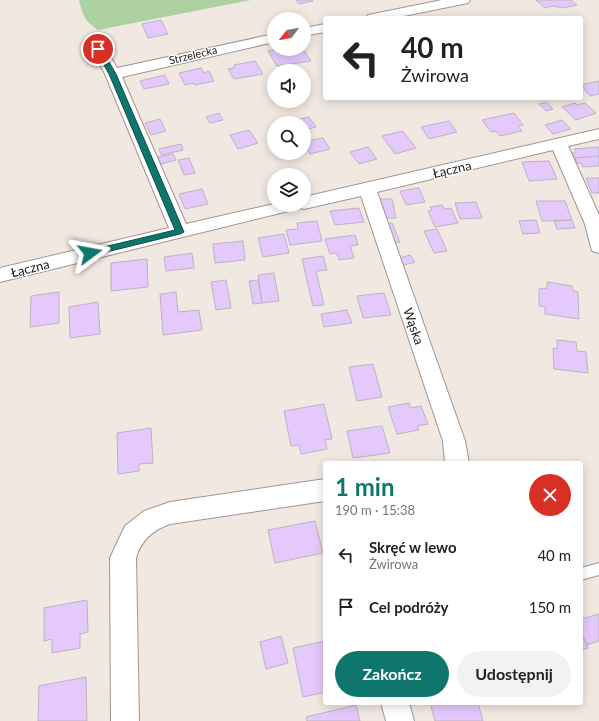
<!DOCTYPE html>
<html lang="pl">
<head>
<meta charset="utf-8">
<style>
	:root { --surface:#fff; --page:#f2f2f2; --text:#222; --muted:#767676; --accent:#0f766e }
	body { margin:0; font-family:Lato,sans-serif; background:var(--page); color:var(--text); height:100vh; display:flex; flex-direction:column; font-size:15px; white-space:nowrap }
	* { box-sizing:border-box; margin:0 }
	p { font-size:13px; color:var(--muted) }
	.icon { flex:none; width:22px; height:22px; fill:none; stroke:currentColor; stroke-width:2; stroke-linecap:round; stroke-linejoin:round }
	.map { position:relative; flex:1; overflow:hidden }
	.panel { position:absolute; left:323px; top:461px; width:260px; height:244px; display:flex; flex-direction:column; background:var(--surface); border-radius:4px; box-shadow:0 2px 10px #0003 }
	.panel>* { flex:none }
	.hud { position:absolute; left:323px; top:16px; width:260px; height:84px; border-radius:4px; box-shadow:0 2px 10px #0003; background:#fff; color:var(--text); overflow:hidden }
	.needle { width:26px; rotate:239deg }
	.fabs { position:absolute; left:267px; top:12px; display:grid; gap:8px }
	.fabs a { display:grid; place-items:center; width:44px; height:44px; border-radius:50%; background:var(--surface); box-shadow:0 2px 10px #0003; font-size:20px }
	.pin { position:absolute; display:grid; place-items:center; width:34px; height:34px; color:#fff; margin:-17px; border:2px solid #fff; border-radius:50%; box-shadow:0 1px 4px #0007 }
	.me { position:absolute; width:44px; margin:-22px; rotate:77deg; stroke-linejoin:round; filter:drop-shadow(0 0 3px #0008) }
	.turn { display:flex; align-items:center; gap:14px; height:84px; padding:0 12px; font-size:18px }
	.turn .icon { width:52px; height:52px; stroke-width:2.5 }
	.turn b { display:block; font-size:28px; line-height:34px }
	.round { display:grid; place-items:center; flex:none; width:42px; height:42px; border-radius:21px; background:var(--page) }
	.head { display:flex; align-items:center; justify-content:space-between; height:68px; padding:0 12px }
	h1 { font-size:24px; font-weight:700; line-height:30px; color:var(--accent) }
	.cta { display:flex; gap:8px; margin-top:auto; padding:8px 12px }
	.cta a { flex:1; height:46px; border-radius:24px; background:var(--accent); color:#fff; font-size:16px; font-weight:700; line-height:46px; text-align:center }
	.cta a+a { background:var(--page); color:var(--text) }
	ul { padding:0; list-style:none }
	li { display:flex; align-items:center; gap:12px; height:52px; padding:0 12px }
	li div { flex:1 }
	li b { display:block; font-size:15px }
	li em { font-style:normal }
	.map>svg:first-child { display:block }
</style>
</head>
<body>
<div class="map">
<svg width="599" height="721" viewBox="0 0 599 721">
	<rect width="100%" height="100%" fill="#f1e8e2"/>
	<path fill="#add1a1" d="M79,0H251L98,30C86,23 82,14 79,0Z"/>
	<g fill="#e5c8fc" stroke="#bab5be">
		<polygon points="296,0 312,0 313,1 299,4"/>
		<polygon points="536,0 571,0 577,5 563,8 553,6 545,8"/>
		<polygon points="161,20 168,34 148,38 142,24"/>
		<polygon points="277,49 303,49 311,61 277,66 268,51"/>
		<polygon points="255,61 263,74 234,79 228,69 234,68 234,65"/>
		<polygon points="201,68 204,73 209,71 214,81 195,85 194,83 185,85 179,73"/>
		<polygon points="165,75 169,84 144,89 140,81"/>
		<polygon points="599,81 599,94 590,96 581,85"/>
		<polygon points="546,102 553,109 546,111 539,104"/>
		<polygon points="575,103 577,105 585,103 596,113 576,120 562,107"/>
		<polygon points="219,113 223,120 210,123 206,117"/>
		<polygon points="514,113 523,125 518,126 522,131 500,136 496,131 491,132 482,120"/>
		<polygon points="309,117 316,127 304,130 304,123 298,123 296,120"/>
		<polygon points="160,119 166,131 151,135 145,123"/>
		<polygon points="562,120 571,129 553,134 545,125"/>
		<polygon points="449,121 457,132 429,139 421,127"/>
		<polygon points="249,130 258,143 238,149 230,135"/>
		<polygon points="403,131 416,148 395,154 382,136"/>
		<polygon points="323,138 330,149 310,154 304,142"/>
		<polygon points="181,144 183,150 161,155 159,149"/>
		<polygon points="368,147 377,159 359,164 350,152"/>
		<polygon points="599,147 599,156 575,158 572,153 576,153 574,149"/>
		<polygon points="173,154 176,160 161,164 158,157"/>
		<polygon points="599,156 599,166 583,167 581,163 577,163 575,158"/>
		<polygon points="189,158 195,173 184,175 178,160"/>
		<polygon points="549,161 557,179 529,181 522,162"/>
		<polygon points="586,178 599,178 599,193 592,193"/>
		<polygon points="419,188 425,202 406,205 400,191"/>
		<polygon points="202,189 208,204 185,209 179,194"/>
		<polygon points="376,199 392,199 396,218 380,218"/>
		<polygon points="536,201 565,201 572,220 542,221"/>
		<polygon points="476,202 482,218 460,219 455,203"/>
		<polygon points="442,205 444,209 451,208 458,223 435,227 428,211 432,210 430,207"/>
		<polygon points="359,208 364,222 335,225 330,211"/>
		<polygon points="536,220 540,233 523,234 519,221"/>
		<polygon points="572,220 575,228 557,229 554,221"/>
		<polygon points="317,221 322,241 290,245 286,230 298,229 297,223"/>
		<polygon points="392,223 400,242 392,243 385,224"/>
		<polygon points="437,229 447,251 434,253 424,231"/>
		<polygon points="284,234 289,253 263,257 258,238"/>
		<polygon points="355,235 358,245 350,246 354,258 339,260 337,253 330,254 325,239"/>
		<polygon points="243,241 245,260 215,263 213,244"/>
		<polygon points="192,253 194,268 166,271 164,257"/>
		<polygon points="410,255 415,262 397,267 392,260"/>
		<polygon points="323,256 327,270 316,271 324,305 313,306 302,259"/>
		<polygon points="147,259 148,287 111,291 111,263"/>
		<polygon points="274,273 279,301 262,303 258,275"/>
		<polygon points="226,280 231,308 216,310 211,282"/>
		<polygon points="258,280 262,303 253,304 249,281"/>
		<polygon points="547,282 572,286 573,291 578,292 579,319 545,314 545,307 539,306 539,289 547,288"/>
		<polygon points="59,292 59,323 30,327 31,296"/>
		<polygon points="176,292 178,312 199,310 202,330 163,335 160,294"/>
		<polygon points="384,293 391,315 363,318 357,296"/>
		<polygon points="98,302 100,334 70,338 69,307"/>
		<polygon points="347,310 352,323 324,327 321,314"/>
		<polygon points="557,340 576,342 577,351 586,352 588,373 554,369 553,348 557,349"/>
		<polygon points="373,364 382,397 357,401 349,367"/>
		<polygon points="409,403 410,408 421,406 428,424 417,426 419,430 397,434 388,407"/>
		<polygon points="324,404 332,439 325,440 327,449 301,454 299,445 291,446 284,411"/>
		<polygon points="382,426 390,453 353,458 347,431"/>
		<polygon points="151,428 153,463 139,464 139,471 118,474 117,433"/>
		<polygon points="315,521 323,553 275,563 268,530"/>
		<polygon points="87,600 88,632 80,634 80,648 52,653 52,639 44,641 44,608"/>
		<polygon points="599,614 599,641 587,645 581,632 581,619"/>
		<polygon points="581,632 588,648 581,650"/>
		<polygon points="281,636 288,663 266,669 260,642"/>
		<polygon points="325,641 325,692 303,697 293,648"/>
		<polygon points="86,677 87,721 38,721 39,686"/>
		<polygon points="430,703 478,703 483,721 435,721"/>
		<polygon points="356,705 360,721 307,721 306,717"/>
	</g>
	<g fill="none" stroke-linecap="round" stroke-linejoin="round">
		<g stroke="#9f9692" stroke-width="2">
			<polygon id="service" points="599,563 599,575 581,580 581,568"/>
		</g>
		<g stroke="#9f9692" stroke-width="2">
			<g id="minor">
				<polygon points="442,0 470,0 468,3 463,4 394,18 366,18 368,15 373,14"/>
				<polygon points="325,24 325,32 304,36 304,28"/>
				<polygon points="274,34 274,42 122,77 186,224 274,204 274,205 304,205 304,197 599,129 599,139 568,146 599,215 599,253 592,251 585,224 553,150 377,192 465,441 469,463 445,463 443,441 361,196 304,209 301,208 0,282 0,268 169,228 105,74 92,49 94,46 104,46 117,68"/>
				<path d="M325,479V501L170,524C153,530 141,540 136,558L139,721H111L110,558L125,526L144,511L170,502Z"/>
				<polygon points="381,703 409,703 414,721 386,721"/>
			</g>
		</g>
		<use href="#service" fill="#fff" fill-rule="evenodd"/>
		<use href="#minor" fill="#fff" fill-rule="evenodd"/>
	</g>
	<polygon fill="#0f766e" stroke="#0a4d48" points="96,48 101,48 116,74 184,232 180,234 90,256 86,253 87,251 175,230 109,74 95,49"/>
	<g text-anchor="middle" stroke-width="3" stroke-linejoin="round" paint-order="stroke">
		<g font-size="11" fill="#23201e" stroke="#fff">
			<text transform="translate(193 55) rotate(-13)" y="4">Strzelecka</text>
		</g>
		<g font-size="13" fill="#23201e" stroke="#fff">
			<text transform="translate(452 169) rotate(-13)" y="5">Łączna</text>
			<text transform="translate(30 268) rotate(-14)" y="5">Łączna</text>
			<text transform="translate(414 326) rotate(71)" y="5">Wąska</text>
		</g>
	</g>
</svg>
<div class="fabs">
<a><svg class="needle" viewBox="-14 -14 28 28"><path d="M0-13l5 13h-10z" fill="#e53935"/><path d="M0 13l5-13h-10z" fill="#767676"/></svg></a>
<a><svg class="icon" aria-label="sound" viewBox="0 0 24 24"><path d="M4 9h4l5-4v14l-5-4H4zM17 9q2 3 0 6"/></svg></a>
<a><svg class="icon" aria-label="search" viewBox="0 0 24 24"><circle cx="10" cy="10" r="6"/><path d="M15 15l6 6"/></svg></a>
<a><svg class="icon" aria-label="layers" viewBox="0 0 24 24"><path d="M12 4l9 5-9 5-9-5zM3 14l9 5 9-5"/></svg></a>
</div>
<div class="pin" style="left:98px;top:49px;background:#d93025"><svg class="icon" aria-label="arrive" viewBox="0 0 24 24"><path d="M6 21V4h12l-3 4 3 4H6"/></svg></div>
<svg class="me" style="left:90px;top:253px" viewBox="-20 -20 40 40"><path d="M0-17L14 15 0 8-14 15z" fill="#0f766e" stroke="#fff" stroke-width="4"/></svg>
<div class="hud">
<div class="turn"><svg class="icon" aria-label="left" viewBox="0 0 24 24"><path d="M17 20v-9H6M10 6l-5 5 5 5"/></svg><div><b>40 m</b>Żwirowa</div></div>
</div>
<section class="panel">
<div class="head"><div><h1>1 min</h1><p>190 m · 15:38</p></div><a class="round" style="background:#d93025;color:#fff"><svg class="icon" aria-label="close" viewBox="0 0 24 24"><path d="M6 6l12 12M18 6L6 18"/></svg></a></div>
<ul>
<li><svg class="icon" aria-label="left" viewBox="0 0 24 24"><path d="M17 20v-9H6M10 6l-5 5 5 5"/></svg><div><b>Skręć w lewo</b><p>Żwirowa</p></div><em>40 m</em></li>
<li><svg class="icon" aria-label="arrive" viewBox="0 0 24 24"><path d="M6 21V4h12l-3 4 3 4H6"/></svg><div><b>Cel podróży</b></div><em>150 m</em></li>
</ul>
<div class="cta"><a>Zakończ</a><a>Udostępnij</a></div>
</section>
</div>
</body>
</html>
